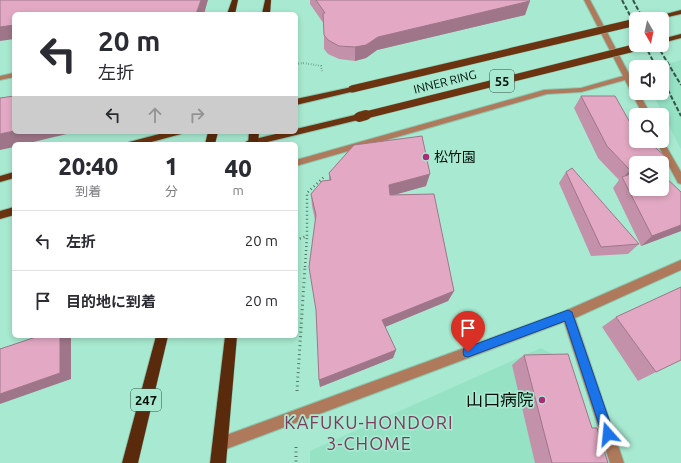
<!DOCTYPE html>
<html lang="ja">
<head>
<meta charset="utf-8">
<style>
	:root { --surface:#fff; --page:#f7f7f7; --text:#2b2b33; --muted:#7c7c81; --line:#e1e1e2 }
	body { margin:0; font-family:Ubuntu,"Noto Sans JP",sans-serif; background:var(--page); color:var(--text); height:100vh; display:flex; flex-direction:column; font-size:15px; white-space:nowrap }
	* { box-sizing:border-box; margin:0 }
	p { font-size:13px; color:var(--muted) }
	.icon { flex:none; width:22px; height:22px; fill:none; stroke:currentColor; stroke-width:2; stroke-linecap:round; stroke-linejoin:round }
	.map { position:relative; flex:1; overflow:hidden }
	.panel { position:absolute; left:12px; top:142px; width:286px; height:196px; display:flex; flex-direction:column; background:var(--surface); border-radius:6px; box-shadow:0 2px 6px #0003 }
	.panel>* { flex:none }
	.hud { position:absolute; left:12px; top:12px; width:286px; height:122px; border-radius:6px; box-shadow:0 2px 6px #0003; background:#fff; color:var(--text); overflow:hidden }
	.needle { width:26px; rotate:171deg }
	.controls { position:absolute; left:629px; top:12px; display:grid; gap:8px }
	.controls a { display:grid; place-items:center; width:40px; height:40px; border-radius:6px; background:var(--surface); box-shadow:0 2px 6px #0003; font-size:20px }
	.pin { position:absolute; display:grid; place-items:center; width:34px; height:34px; color:#fff; margin:-41px -17px; border-radius:50% 50% 50% 0; rotate:-45deg; box-shadow:0 0 4px #0007 }
	.pin .icon { rotate:45deg }
	.me { position:absolute; width:44px; margin:-22px; rotate:342deg; stroke-linejoin:round; filter:drop-shadow(0 0 3px #0008) }
	.turn { display:flex; align-items:center; gap:14px; height:84px; padding:0 20px; font-size:18px }
	.turn .icon { width:52px; height:52px; stroke-width:2.5 }
	.turn b { display:block; font-size:28px; line-height:34px }
	.lanes { display:flex; align-items:center; height:38px; padding:0 20px; background:#0003; justify-content:center; gap:20px; direction:ltr }
	.lanes .off { opacity:.35 }
	.eta { display:flex; justify-content:space-evenly; align-items:center; height:68px; text-align:center }
	.eta b { font-size:24px; font-weight:800; line-height:28px }
	ul { padding:0; list-style:none }
	li { display:flex; align-items:center; gap:12px; height:60px; padding:0 20px; border-top:1px solid var(--line) }
	li div { flex:1 }
	li b { display:block; font-size:15px }
	li em { font-style:normal }
	.map>svg:first-child { display:block }
</style>
</head>
<body>
<div class="map">
<svg width="681" height="463" viewBox="0 0 681 463">
	<rect width="100%" height="100%" fill="#a8ead1"/>
	<g fill="#95e2c5">
		<polygon points="681,60 681,149 652,93 662,93 662,67 657,67"/>
		<polygon points="541,348 556,356 588,463 310,463 310,451"/>
	</g>
	<g fill="none" stroke-linecap="round" stroke-linejoin="round">
		<g stroke="#8dc7b1" stroke-width="2">
			<g id="minor">
				<polygon points="584,0 590,0 636,87 636,93 639,93 651,115 643,115 625,80 581,92 547,94 296,166 296,160 544,90 581,88 623,76"/>
				<polygon points="14,73 14,77 0,80 0,76"/>
				<polygon points="662,139 681,172 681,184 678,183 656,141 662,141"/>
				<polygon points="681,260 681,270 575,318 624,463 610,463 564,322 221,451 216,449 214,444 216,439 221,437 565,311"/>
			</g>
		</g>
		<g stroke="#8dc7b1" stroke-width="2">
			<g id="primary">
				<polygon points="681,10 681,14 659,19 647,19"/>
				<polygon points="681,34 681,38 662,43 662,39"/>
				<polygon points="352,87 355,87 355,91 296,105 296,99"/>
				<polygon points="359,114 363,117 362,119 259,144 243,144 247,141 284,132 296,132 296,129"/>
				<polygon points="167,132 182,132 181,134 144,144 128,144 129,142"/>
				<polygon points="14,172 14,178 0,182 0,176"/>
				<polygon points="14,207 14,215 0,219 0,211"/>
			</g>
		</g>
		<g stroke="#8dc7b1" stroke-width="1">
			<g id="trunk">
				<polygon points="232,0 238,0 235,14 227,14"/>
				<polygon points="265,0 271,0 270,14 262,14"/>
				<polygon points="208,132 218,132 215,144 205,144"/>
				<polygon points="249,132 259,132 258,144 248,144"/>
				<polygon points="156,336 168,336 138,463 122,463"/>
				<polygon points="225,336 237,336 226,463 210,463"/>
			</g>
		</g>
		<polyline stroke="#507768" stroke-width="2" stroke-dasharray="0.5 2" stroke-linecap="butt" points="296,64 303,63 321,66 322,71"/>
		<g stroke="#507768" stroke-width="2.5" stroke-dasharray="1 3" stroke-linecap="butt">
			<polyline points="296,240 307,236 307,193 324,177"/>
			<polyline points="305,267 307,236"/>
		</g>
		<g stroke="#507768" stroke-width="3" stroke-dasharray="1 3.5" stroke-linecap="butt">
			<polyline points="297,391 305,266"/>
			<polyline points="296,447 296,463"/>
		</g>
		<use href="#minor" fill="#af795b" fill-rule="evenodd"/>
		<use href="#primary" fill="#6b3310" fill-rule="evenodd"/>
		<use href="#trunk" fill="#5a2a0c" fill-rule="evenodd"/>
		<g stroke="#365649" stroke-width="2" stroke-dasharray="4.5 2" stroke-linecap="butt">
			<polyline points="622,0 636,27"/>
			<polyline points="633,0 643,19"/>
			<polyline points="645,45 656,67"/>
			<polyline points="657,45 681,85"/>
			<polyline points="662,78 681,116"/>
		</g>
		<g stroke="#8dc7b1" stroke-width="8" stroke-linecap="butt">
			<g id="primary-bridge-far1">
				<polyline points="352,89 636,22"/>
				<polyline points="362,116 646,45"/>
			</g>
		</g>
		<g stroke="#8dc7b1" stroke-width="11" stroke-linecap="butt">
			<polyline id="primary-bridge" points="359,117 366,115"/>
		</g>
		<use href="#primary-bridge-far1" stroke="#6b3310" stroke-width="7"/>
		<use href="#primary-bridge" stroke="#6b3310" stroke-width="10"/>
	</g>
	<g fill="#c391a9">
		<polygon points="310,0 529,0 525,15 377,50 366,58 355,61 339,59 328,54 324,49 324,24 310,4"/>
		<polygon points="581,96 632,126 667,158 662,164 662,163 636,163 681,231 641,246 613,188 619,180 598,158 574,108"/>
		<polygon points="566,172 639,244 628,254 591,256 559,183"/>
		<polygon points="329,173 426,186 393,195 454,291 448,301 385,327 396,350 393,358 320,387 319,380 315,220 312,206 311,194 329,180"/>
		<polygon points="616,317 656,372 638,381 602,327"/>
		<polygon points="524,355 592,428 608,463 535,463 512,365"/>
	</g>
	<g fill="#9f7689">
		<polygon points="201,0 208,0 204,14 196,14"/>
		<polygon points="530,1 525,15 377,50 366,58 355,61 355,47 378,37"/>
		<polygon points="14,25 14,39 0,41 0,27"/>
		<polygon points="14,131 14,132 75,132 25,144 14,144 14,147 0,150 0,134"/>
		<polygon points="667,158 662,164 662,163 652,163"/>
		<polygon points="636,168 636,176 623,178 630,170"/>
		<polygon points="430,174 426,186 387,197 389,185"/>
		<polygon points="681,225 681,231 641,246 652,236"/>
		<polygon points="454,291 448,301 380,329 382,320"/>
		<polygon points="60,336 71,336 71,379 0,404 0,394"/>
		<polygon points="396,350 393,358 320,387 319,380"/>
	</g>
	<g fill="#e3a9c4" stroke="#9f7689">
		<polygon points="0,0 201,0 196,14 14,14 14,25 0,27"/>
		<polygon points="316,0 529,0 530,1 378,37 366,45 355,47 339,46 328,40 324,35 323,13 325,13"/>
		<polygon points="14,96 14,131 0,134 0,98"/>
		<polygon points="581,96 615,96 632,126 636,130 636,141 648,141 667,158 652,163 636,163 636,168 630,170 607,146"/>
		<polygon points="422,136 430,174 389,185 390,195 434,194 454,291 382,320 396,350 319,380 316,310 309,267 316,215 311,194 322,181 331,180 329,173 354,145"/>
		<polygon points="572,168 639,244 601,247 566,172"/>
		<polygon points="636,172 636,189 662,189 662,174 681,192 681,225 652,236 622,177"/>
		<polygon points="681,287 681,360 656,372 616,317"/>
		<polygon points="39,336 60,336 60,373 0,394 0,349"/>
		<polygon points="568,354 592,428 597,428 608,463 552,463 524,355"/>
	</g>
	<polygon fill="#1a73e8" stroke="#114b97" points="568,310 572,312 573,315 614,434 612,438 608,440 603,438 602,434 565,321 468,357 464,356 463,352 464,348 468,347"/>
	<g fill="#ac2b78" stroke="#a8ead1" stroke-width="1.5">
		<circle cx="426" cy="157" r="4"/>
		<circle cx="542" cy="400" r="4"/>
	</g>
	<g text-anchor="middle" stroke-width="3.5" stroke-linejoin="round" paint-order="stroke">
		<g font-size="12" fill="#001009" stroke="#a8ead1">
			<text transform="translate(445 82) rotate(-14)" y="4">INNER RING</text>
		</g>
		<g fill="#a8ead1" stroke="#325145" stroke-width="1">
			<rect x="490" y="70" width="24" height="22" rx="3"/>
			<rect x="131" y="389" width="30" height="22" rx="3"/>
		</g>
		<g font-size="13" font-weight="bold" fill="#001009">
			<text x="502" y="86">55</text>
			<text x="146" y="405">247</text>
		</g>
		<g font-size="14" fill="#001009" stroke="#a8ead1" text-anchor="start">
			<text x="434" y="162">松竹園</text>
		</g>
		<g font-size="17" fill="#001009" stroke="#a8ead1" text-anchor="end">
			<text x="534" y="406">山口病院</text>
		</g>
		<g font-size="18" letter-spacing="1" fill="#7c3a5d" stroke="#a8ead1">
			<text x="369" y="429">KAFUKU-HONDORI<tspan x="369" dy="21">3-CHOME</tspan></text>
		</g>
	</g>
</svg>
<div class="controls">
<a><svg class="needle" viewBox="-14 -14 28 28"><path d="M0-13l5 13h-10z" fill="#e53935"/><path d="M0 13l5-13h-10z" fill="#7c7c81"/></svg></a>
<a><svg class="icon" aria-label="sound" viewBox="0 0 24 24"><path d="M4 9h4l5-4v14l-5-4H4zM17 9q2 3 0 6"/></svg></a>
<a><svg class="icon" aria-label="search" viewBox="0 0 24 24"><circle cx="10" cy="10" r="6"/><path d="M15 15l6 6"/></svg></a>
<a><svg class="icon" aria-label="layers" viewBox="0 0 24 24"><path d="M12 4l9 5-9 5-9-5zM3 14l9 5 9-5"/></svg></a>
</div>
<div class="pin" style="left:468px;top:352px;background:#d93025"><svg class="icon" aria-label="arrive" viewBox="0 0 24 24"><path d="M6 21V4h12l-3 4 3 4H6"/></svg></div>
<svg class="me" style="left:608px;top:434px" viewBox="-20 -20 40 40"><path d="M0-17L14 15 0 8-14 15z" fill="#1a73e8" stroke="#fff" stroke-width="4"/></svg>
<div class="hud">
<div class="turn"><svg class="icon" aria-label="left" viewBox="0 0 24 24"><path d="M17 20v-9H6M10 6l-5 5 5 5"/></svg><div><b>20 m</b>左折</div></div>
<div class="lanes"><svg class="icon" aria-label="left" viewBox="0 0 24 24"><path d="M17 20v-9H6M10 6l-5 5 5 5"/></svg><svg class="icon off" aria-label="ahead" viewBox="0 0 24 24"><path d="M12 20V5M6 11l6-6 6 6"/></svg><svg class="icon off" aria-label="right" viewBox="0 0 24 24"><path d="M7 20v-9h11M14 6l5 5-5 5"/></svg></div>
</div>
<section class="panel">
<div class="eta">
<div><b>20:40</b><p>到着</p></div>
<div><b>1</b><p>分</p></div>
<div><b>40</b><p>m</p></div>
</div>
<ul>
<li><svg class="icon" aria-label="left" viewBox="0 0 24 24"><path d="M17 20v-9H6M10 6l-5 5 5 5"/></svg><div><b>左折</b></div><em>20 m</em></li>
<li><svg class="icon" aria-label="arrive" viewBox="0 0 24 24"><path d="M6 21V4h12l-3 4 3 4H6"/></svg><div><b>目的地に到着</b></div><em>20 m</em></li>
</ul>
</section>
</div>
</body>
</html>
